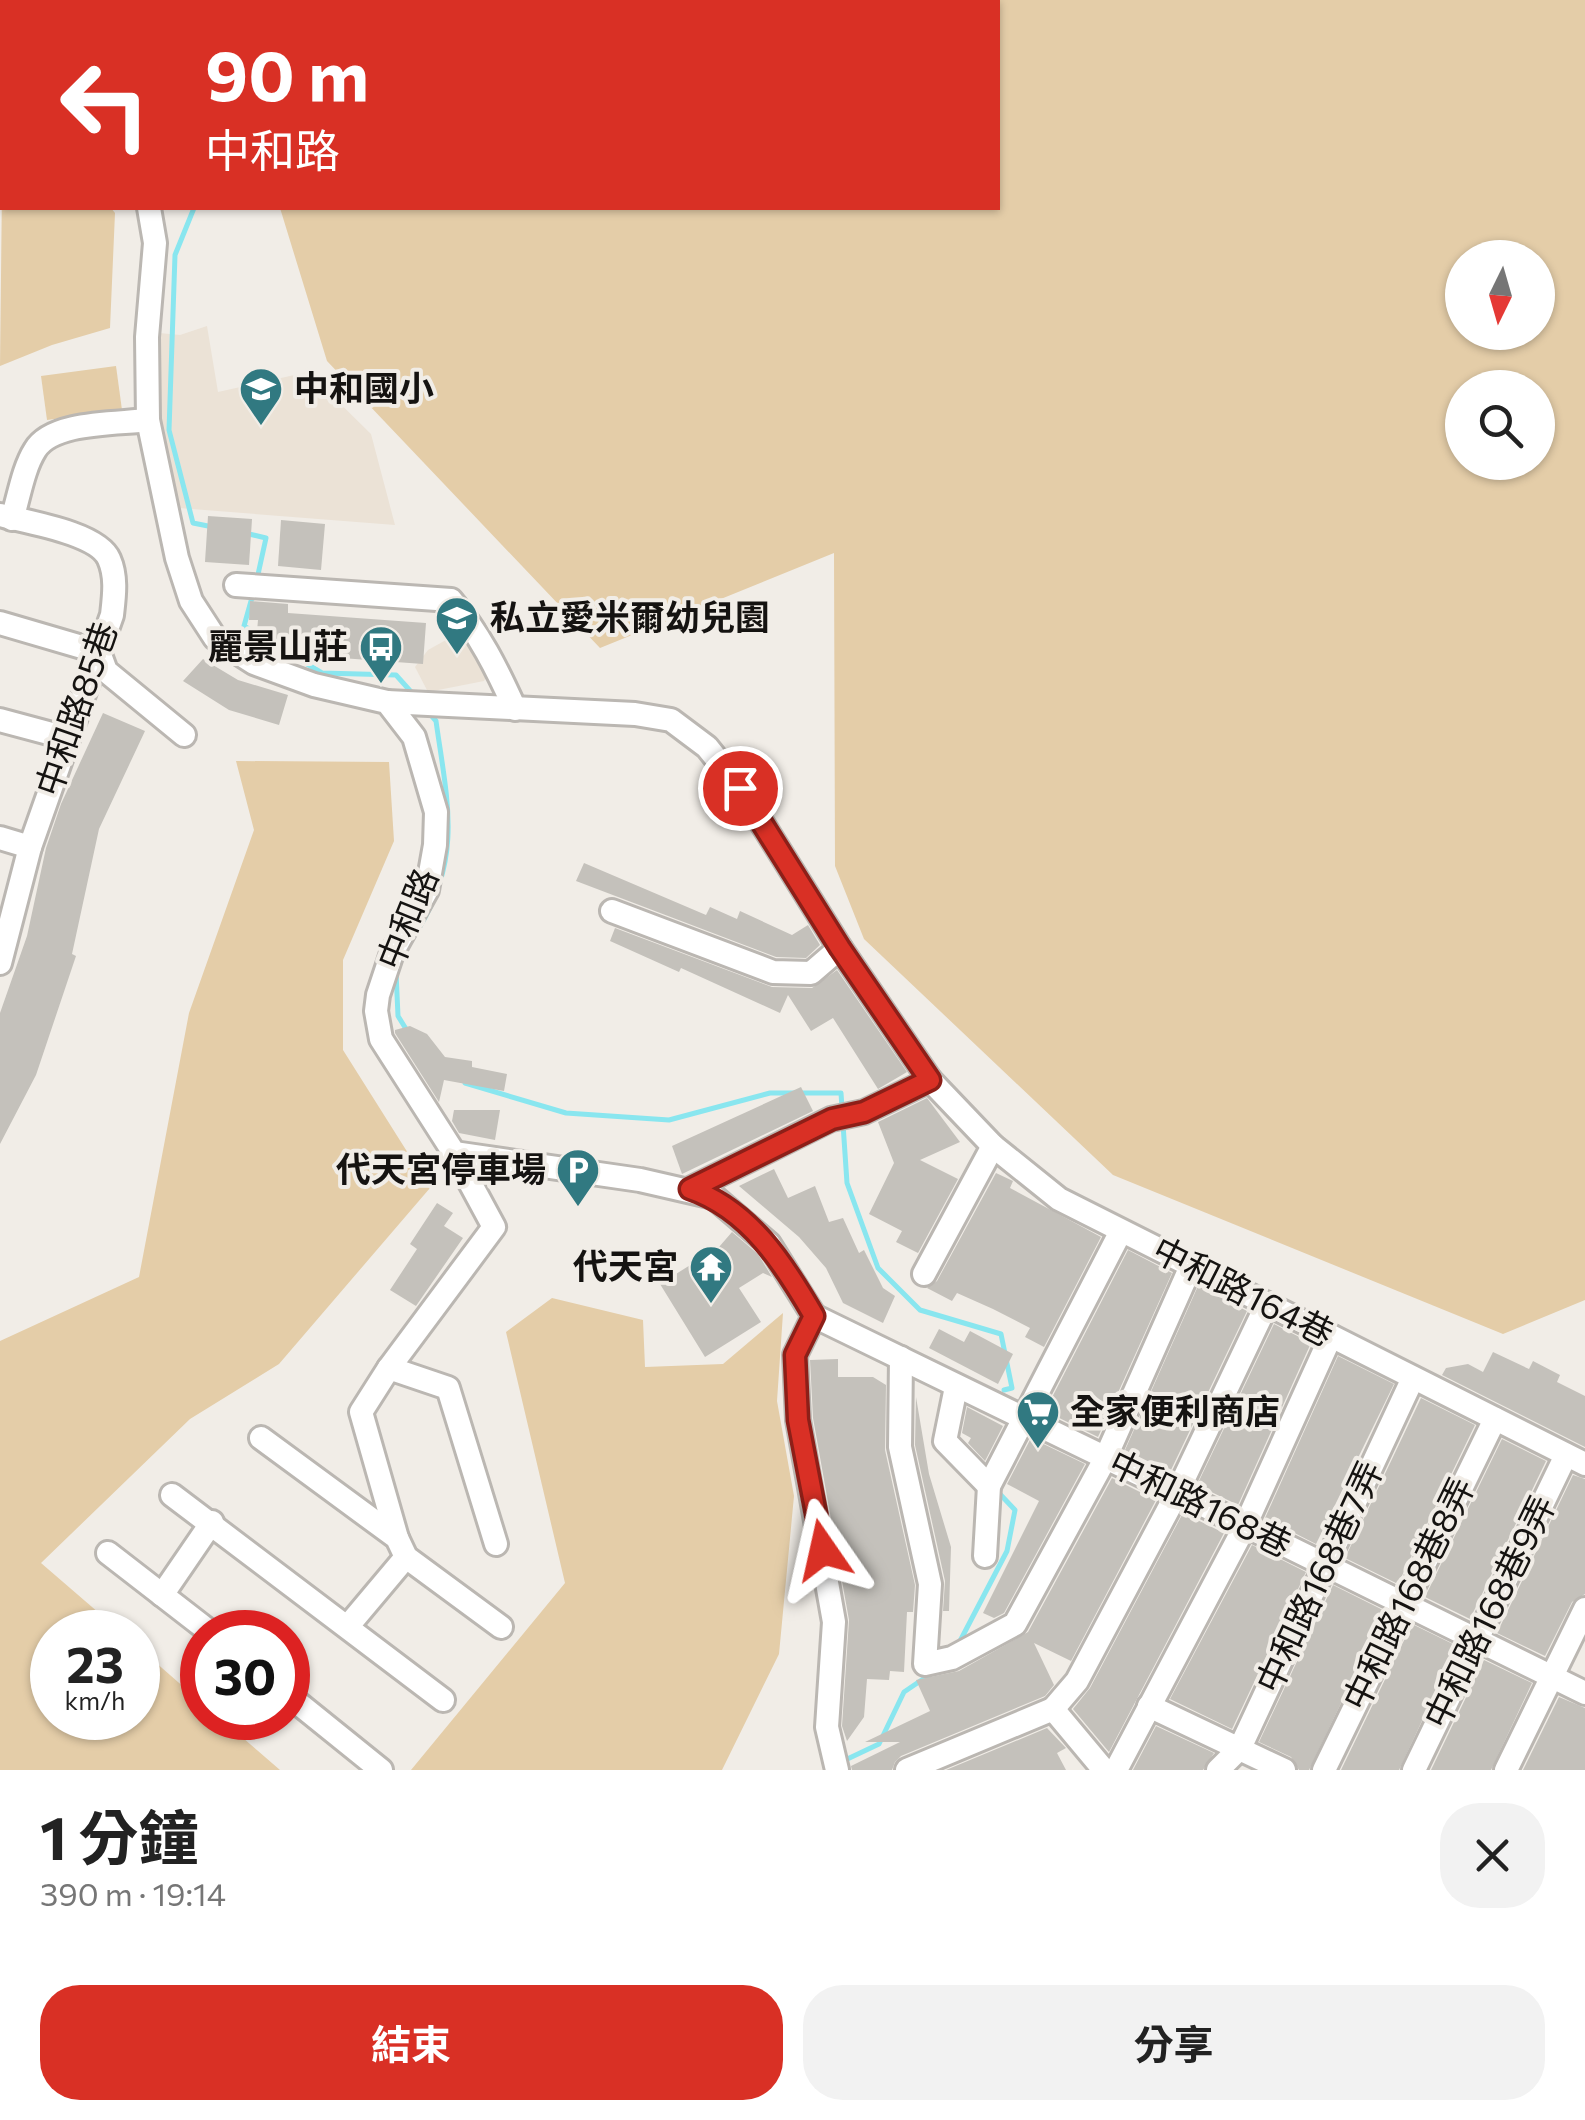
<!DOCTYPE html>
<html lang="zh-TW">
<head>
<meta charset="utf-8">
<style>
	:root { --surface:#fff; --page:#f2f2f2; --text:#222; --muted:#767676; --accent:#d93025 }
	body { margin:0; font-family:Commissioner,"Noto Sans TC",sans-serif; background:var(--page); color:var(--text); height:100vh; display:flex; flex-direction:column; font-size:38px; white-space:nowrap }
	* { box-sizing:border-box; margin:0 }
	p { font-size:32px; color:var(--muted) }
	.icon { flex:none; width:55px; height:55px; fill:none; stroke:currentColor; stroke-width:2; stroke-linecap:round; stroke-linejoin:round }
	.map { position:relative; height:1770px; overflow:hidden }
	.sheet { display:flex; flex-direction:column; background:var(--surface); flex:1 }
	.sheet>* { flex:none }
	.top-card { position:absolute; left:0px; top:0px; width:1000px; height:210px; box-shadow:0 2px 8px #0004; background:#d93025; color:#fff; overflow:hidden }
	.needle { width:65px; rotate:185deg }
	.fabs { position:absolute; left:1445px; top:240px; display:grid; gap:20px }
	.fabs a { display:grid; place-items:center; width:110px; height:110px; border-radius:50%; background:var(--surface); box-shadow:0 2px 8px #0004; font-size:50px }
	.speed { position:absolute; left:30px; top:1610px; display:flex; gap:20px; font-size:50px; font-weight:700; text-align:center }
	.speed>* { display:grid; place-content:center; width:130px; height:130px; border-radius:50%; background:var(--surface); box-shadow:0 2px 8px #0004; line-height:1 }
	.speed small { font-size:25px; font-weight:400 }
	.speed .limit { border:15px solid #d22; background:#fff; color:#111 }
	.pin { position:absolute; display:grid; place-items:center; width:85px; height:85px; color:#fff; margin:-42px; border:5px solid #fff; border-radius:50%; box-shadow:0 2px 10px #0007 }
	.me { position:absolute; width:110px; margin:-55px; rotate:349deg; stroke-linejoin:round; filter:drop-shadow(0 0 8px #0008) }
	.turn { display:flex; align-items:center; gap:35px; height:210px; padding:0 40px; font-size:45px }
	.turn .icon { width:130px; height:130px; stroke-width:2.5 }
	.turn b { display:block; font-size:70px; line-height:85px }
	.round { display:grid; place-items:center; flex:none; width:105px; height:105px; border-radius:40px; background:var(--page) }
	.summary { display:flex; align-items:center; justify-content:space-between; height:170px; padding:0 40px }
	h1 { font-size:60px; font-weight:700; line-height:75px }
	.action { display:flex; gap:20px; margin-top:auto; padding:20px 40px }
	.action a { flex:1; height:115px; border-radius:40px; background:var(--accent); color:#fff; font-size:40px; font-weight:700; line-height:115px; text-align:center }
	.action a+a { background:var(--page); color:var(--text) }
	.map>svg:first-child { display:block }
</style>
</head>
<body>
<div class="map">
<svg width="1585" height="1770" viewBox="0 0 1585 1770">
	<rect width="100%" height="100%" fill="#f1ede7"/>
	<g fill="#ebe2d6">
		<polygon points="207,326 218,392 308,372 371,434 395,525 179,508 178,496 172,496 157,419 154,389 159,333 180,335"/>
		<polygon points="473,625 494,662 484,681 428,692 415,667 428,650"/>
	</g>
	<g fill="#e4cda8" fill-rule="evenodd">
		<path d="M323,0H1585V1300L1503,1334L1113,1175L864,939L835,866L834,553L600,648L327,361L280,208H998V2H320ZM1462,258H1538V332H1462ZM1462,388H1538V462H1462Z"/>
		<polygon points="2,187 2,208 111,208 115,213 110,328 52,345 0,366"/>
		<polygon points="116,366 122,410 47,420 41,376"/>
		<polygon points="236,761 389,762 394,841 343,960 343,1050 430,1188 279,1364 190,1419 41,1563 121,1632 52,1632 52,1718 138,1718 138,1647 202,1703 202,1718 220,1718 280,1770 0,1770 0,1341 139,1277 189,1013 254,830"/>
		<polygon points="552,1298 643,1320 645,1367 723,1364 783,1313 777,1401 794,1496 779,1654 722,1770 411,1770 565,1583 506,1332"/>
	</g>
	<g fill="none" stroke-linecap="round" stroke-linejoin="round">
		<g stroke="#89e6ef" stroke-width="5">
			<polyline points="194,208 175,255 169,430 193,523 213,527"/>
			<polyline points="249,534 266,538 257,579"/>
			<polyline points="253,594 244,626 322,673 396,675 413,694"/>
			<path d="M419,928C463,856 447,800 436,721L430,714"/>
			<polyline points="396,972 398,1016 406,1029"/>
			<polyline points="465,1083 566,1113 669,1120 770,1093 841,1093 842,1108"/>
			<polyline points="843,1124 847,1183 878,1268 920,1310 1001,1334 1012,1388 1004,1390"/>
			<polyline points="959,1643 1007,1551 1015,1510 997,1491"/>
			<polyline points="841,1762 879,1744 904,1692 932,1673"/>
		</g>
	</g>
	<g fill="#c4c1bb">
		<polygon points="208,516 252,519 249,565 205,562"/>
		<polygon points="281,520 325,524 321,570 278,566"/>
		<polygon points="250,601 288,604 288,613 426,623 423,664 314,656 315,649 269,646 270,632 257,631 258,620 249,620"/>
		<polygon points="203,659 238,680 288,695 279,725 229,710 183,681"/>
		<polygon points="103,713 145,731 99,829 72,954 76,956 36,1075 0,1144 0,1013 27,936 46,848 61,804"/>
		<polygon points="584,863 706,915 710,907 737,919 740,911 792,935 808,925 820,945 806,958 776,957 576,881"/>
		<polygon points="615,928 772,987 812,988 837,970 907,1072 878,1089 833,1018 811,1031 788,995 780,1013 681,968 679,972 610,941"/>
		<polygon points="410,1026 427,1034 445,1057 472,1061 472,1067 507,1074 504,1091 444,1080 439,1102 395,1033 395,1030"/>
		<polygon points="801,1087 813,1111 682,1174 672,1146"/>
		<polygon points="927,1098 960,1142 920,1160 958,1179 918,1253 896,1242 902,1231 869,1214 894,1163 878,1122"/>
		<polygon points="454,1110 500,1110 495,1140 459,1133 452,1121"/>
		<polygon points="774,1169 788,1198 815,1186 829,1222 843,1218 859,1253 864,1250 883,1288 895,1296 883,1323 843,1303 826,1268 799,1237 739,1186"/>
		<polygon points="996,1173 1013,1181 1010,1188 1101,1237 1044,1347 1025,1337 1030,1328 993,1309 957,1293 952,1301 927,1288 937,1281"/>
		<polygon points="437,1203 453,1213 444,1226 463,1238 416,1306 390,1290 417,1249 410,1244"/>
		<polygon points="732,1232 758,1254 772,1277 763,1273 739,1288 761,1322 705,1357 660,1284 719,1247"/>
		<polygon points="1128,1250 1172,1273 1098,1437 1045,1411"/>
		<polygon points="1198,1286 1247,1311 1170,1472 1125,1450"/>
		<polygon points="1274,1324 1311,1343 1238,1505 1197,1485"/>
		<polygon points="939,1329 964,1342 970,1331 1013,1354 998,1384 929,1348"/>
		<polygon points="1493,1352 1529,1369 1533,1361 1560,1375 1557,1382 1585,1396 1585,1447 1442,1375 1446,1368 1468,1364 1483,1372"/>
		<polygon points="1338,1356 1394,1384 1316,1544 1265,1518"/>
		<polygon points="838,1359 838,1377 873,1377 886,1385 885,1450 915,1585 913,1612 907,1612 904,1672 890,1671 889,1680 867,1679 864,1717 847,1741 842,1726 849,1620 813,1418 810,1360"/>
		<polygon points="916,1397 929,1474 951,1547 949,1611 943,1611 945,1581 915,1445"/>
		<polygon points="1421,1398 1475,1425 1398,1584 1345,1558"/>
		<polygon points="967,1407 1003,1426 985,1461 968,1443 971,1438 962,1433"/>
		<polygon points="1031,1438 1085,1464 1004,1613 994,1618 983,1613 1039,1501 1007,1484"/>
		<polygon points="1502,1439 1546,1461 1470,1619 1425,1597"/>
		<polygon points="1573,1475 1585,1479 1585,1594 1572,1602 1545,1656 1497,1633"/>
		<polygon points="1112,1478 1156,1500 1071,1661 1034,1643 1054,1685 1045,1696 901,1756 895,1762 892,1770 852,1770 851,1766 900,1742 865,1742 930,1711 916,1680 959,1671 1028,1632"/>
		<polygon points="1183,1513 1224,1533 1109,1752 1073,1709 1090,1688"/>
		<polygon points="1252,1545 1306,1572 1232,1729 1170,1699"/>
		<polygon points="1333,1585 1385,1611 1309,1770 1299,1770 1291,1757 1259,1742"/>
		<polygon points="1412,1624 1457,1646 1399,1770 1341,1770"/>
		<polygon points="1484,1660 1532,1683 1491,1770 1431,1770"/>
		<polygon points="1559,1697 1585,1708 1585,1770 1523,1770"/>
		<polygon points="1156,1726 1214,1753 1203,1770 1133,1770"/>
		<polygon points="1047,1728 1066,1748 1057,1753 1066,1770 946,1770"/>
	</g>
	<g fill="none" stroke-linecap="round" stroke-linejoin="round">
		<g stroke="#bbb7b2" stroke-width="28">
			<g id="minor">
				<polyline points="257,2 260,0"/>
				<polyline points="149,208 155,243 147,337 148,420 177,558 191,601 215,638 254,663 314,685 387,702 414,737 436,812 435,845 427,890 392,953 378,995 376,1011 381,1039 454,1153 640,1180 714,1197 769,1244 814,1316"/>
				<path d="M0,515C27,522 98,533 109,559C117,577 114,597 112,615L30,847L0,963"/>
				<path d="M12,519C19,497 23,469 35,450C52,421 117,424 148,420"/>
				<path d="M236,585L451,600C479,633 497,669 515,709"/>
				<polyline points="0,623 99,652 106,671 184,735"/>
				<polyline points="387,702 635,714 671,720 707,747 740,788 840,948 930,1080"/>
				<polyline points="0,720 67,738"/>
				<polyline points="0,838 30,847"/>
				<polyline points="612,911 773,972 811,973 840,948"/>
				<polyline points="690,1189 831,1119 864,1112 930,1080 993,1146 1059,1199 1585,1464"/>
				<polyline points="924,1274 993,1146"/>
				<path d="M814,1316C1071,1440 1329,1566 1585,1693"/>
				<polyline points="814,1316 795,1355 798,1420 834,1622 827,1727 837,1770"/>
				<polyline points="901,1358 900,1447 930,1584 925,1664 952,1658 1015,1624 1105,1459 1191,1266"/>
				<polyline points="389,1368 448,1388 496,1544"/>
				<polyline points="956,1387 945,1441 989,1486"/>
				<polyline points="261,1438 397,1538 406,1557 501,1627"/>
				<polyline points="172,1495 443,1700"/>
				<polyline points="397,1538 361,1412 389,1368 494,1227 454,1153"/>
				<polyline points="108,1553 210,1632"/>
				<polyline points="985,1556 989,1486 1121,1231"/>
				<polyline points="162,1595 212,1522"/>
				<polyline points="348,1626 406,1557"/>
				<polyline points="288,1695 381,1770"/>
				<polyline points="1149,1706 1284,1770"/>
				<polyline points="1053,1709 1077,1681 1177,1493 1267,1304"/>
				<polyline points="907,1770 1053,1709 1104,1770"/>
				<polyline points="1116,1770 1245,1526 1331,1336"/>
				<polyline points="1218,1770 1240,1748 1413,1378"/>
				<polyline points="1324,1770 1495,1419"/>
				<polyline points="1414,1770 1566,1455"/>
				<polyline points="1506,1770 1585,1609"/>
			</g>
		</g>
		<g stroke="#cccbcb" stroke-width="35">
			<g id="major">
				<polyline points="75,2 79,0"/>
				<polyline points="157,2 161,0"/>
				<polyline points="214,2 218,0"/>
				<polyline points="0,53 2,51"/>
				<polyline points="0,127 2,124"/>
			</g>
		</g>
		<use href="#minor" stroke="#fff" stroke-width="22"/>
		<use href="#major" stroke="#ecd1a7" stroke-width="30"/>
	</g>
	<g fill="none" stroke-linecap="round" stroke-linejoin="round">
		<g stroke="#8d1f18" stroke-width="25">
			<path id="route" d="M740,788L840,948L930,1080L864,1112L832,1119L690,1189C749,1209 784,1264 814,1316L795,1355L798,1420L823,1550"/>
		</g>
		<use href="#route" stroke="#d93025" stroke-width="18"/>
	</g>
	<defs>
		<g id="school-pin" transform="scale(2.25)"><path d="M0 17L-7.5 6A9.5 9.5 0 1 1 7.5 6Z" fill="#317981" stroke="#f1ede7"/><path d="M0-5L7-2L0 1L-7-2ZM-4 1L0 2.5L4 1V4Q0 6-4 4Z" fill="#fff"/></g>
		<g id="bus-pin" transform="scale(2.25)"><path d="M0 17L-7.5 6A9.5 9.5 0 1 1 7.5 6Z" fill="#317981" stroke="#f1ede7"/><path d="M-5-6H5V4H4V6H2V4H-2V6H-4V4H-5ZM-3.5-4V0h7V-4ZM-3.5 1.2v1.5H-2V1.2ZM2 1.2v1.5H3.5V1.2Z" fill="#fff"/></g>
		<g id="parking-pin" transform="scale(2.25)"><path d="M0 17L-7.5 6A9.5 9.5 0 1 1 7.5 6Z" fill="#317981" stroke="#f1ede7"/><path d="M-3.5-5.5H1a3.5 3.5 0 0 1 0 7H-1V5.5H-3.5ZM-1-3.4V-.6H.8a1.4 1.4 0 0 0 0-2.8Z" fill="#fff"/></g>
		<g id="temple-pin" transform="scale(2.25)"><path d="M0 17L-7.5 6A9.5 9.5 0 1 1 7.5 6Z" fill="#317981" stroke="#f1ede7"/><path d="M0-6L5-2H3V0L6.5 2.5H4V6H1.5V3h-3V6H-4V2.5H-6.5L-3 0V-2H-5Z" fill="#fff"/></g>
		<g id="supermarket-pin" transform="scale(2.25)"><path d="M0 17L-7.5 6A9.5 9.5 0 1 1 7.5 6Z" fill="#317981" stroke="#f1ede7"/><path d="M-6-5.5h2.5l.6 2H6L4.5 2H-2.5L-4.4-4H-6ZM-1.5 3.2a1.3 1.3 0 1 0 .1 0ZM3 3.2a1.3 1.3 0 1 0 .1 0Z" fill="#fff"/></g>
	</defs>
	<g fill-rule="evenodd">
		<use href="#school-pin" x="261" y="389"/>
		<use href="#school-pin" x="457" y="618"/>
		<use href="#bus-pin" x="381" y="647"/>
		<use href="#parking-pin" x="578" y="1170"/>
		<use href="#temple-pin" x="711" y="1267"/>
		<use href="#supermarket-pin" x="1038" y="1412"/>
	</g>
	<g text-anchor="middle" stroke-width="8" stroke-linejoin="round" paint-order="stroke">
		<g font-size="35" font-weight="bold" fill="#151311" stroke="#f1ede7" text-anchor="start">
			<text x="294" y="401">中和國小</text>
			<text x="490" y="630">私立愛米爾幼兒園</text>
			<text x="348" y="659" text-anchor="end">麗景山莊</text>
			<text x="546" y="1182" text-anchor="end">代天宮停車場</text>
			<text x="678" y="1279" text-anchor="end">代天宮</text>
			<text x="1070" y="1424">全家便利商店</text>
		</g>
		<g font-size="35" fill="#151311" stroke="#f1ede7">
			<text transform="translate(77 709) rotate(-71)" y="12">中和路85巷</text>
			<text transform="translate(408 919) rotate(-68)" y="12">中和路</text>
			<text transform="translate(1243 1292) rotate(27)" y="12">中和路164巷</text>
			<text transform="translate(1200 1504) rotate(26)" y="12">中和路168巷</text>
			<text transform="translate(1320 1577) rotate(-65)" y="12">中和路168巷7弄</text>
			<text transform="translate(1409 1594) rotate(-64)" y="12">中和路168巷8弄</text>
			<text transform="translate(1490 1612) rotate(-64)" y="12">中和路168巷9弄</text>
		</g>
	</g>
</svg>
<div class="fabs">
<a><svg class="needle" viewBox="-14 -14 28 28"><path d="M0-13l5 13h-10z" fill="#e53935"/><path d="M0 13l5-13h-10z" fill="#767676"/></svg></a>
<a><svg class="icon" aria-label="search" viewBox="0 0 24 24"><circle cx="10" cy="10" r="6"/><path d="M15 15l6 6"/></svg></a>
</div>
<div class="speed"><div>23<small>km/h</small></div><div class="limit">30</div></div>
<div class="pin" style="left:740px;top:788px;background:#d93025"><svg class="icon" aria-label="arrive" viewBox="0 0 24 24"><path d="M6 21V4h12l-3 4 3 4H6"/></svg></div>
<svg class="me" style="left:823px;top:1550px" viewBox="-20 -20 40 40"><path d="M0-17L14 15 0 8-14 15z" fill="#d93025" stroke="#fff" stroke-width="4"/></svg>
<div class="top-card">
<div class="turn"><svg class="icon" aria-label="left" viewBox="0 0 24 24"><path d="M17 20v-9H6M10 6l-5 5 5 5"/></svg><div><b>90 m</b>中和路</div></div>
</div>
</div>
<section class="sheet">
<div class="summary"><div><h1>1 分鐘</h1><p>390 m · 19:14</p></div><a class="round"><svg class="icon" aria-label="close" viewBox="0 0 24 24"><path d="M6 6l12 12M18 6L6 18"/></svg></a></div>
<div class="action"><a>結束</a><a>分享</a></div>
</section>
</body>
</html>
